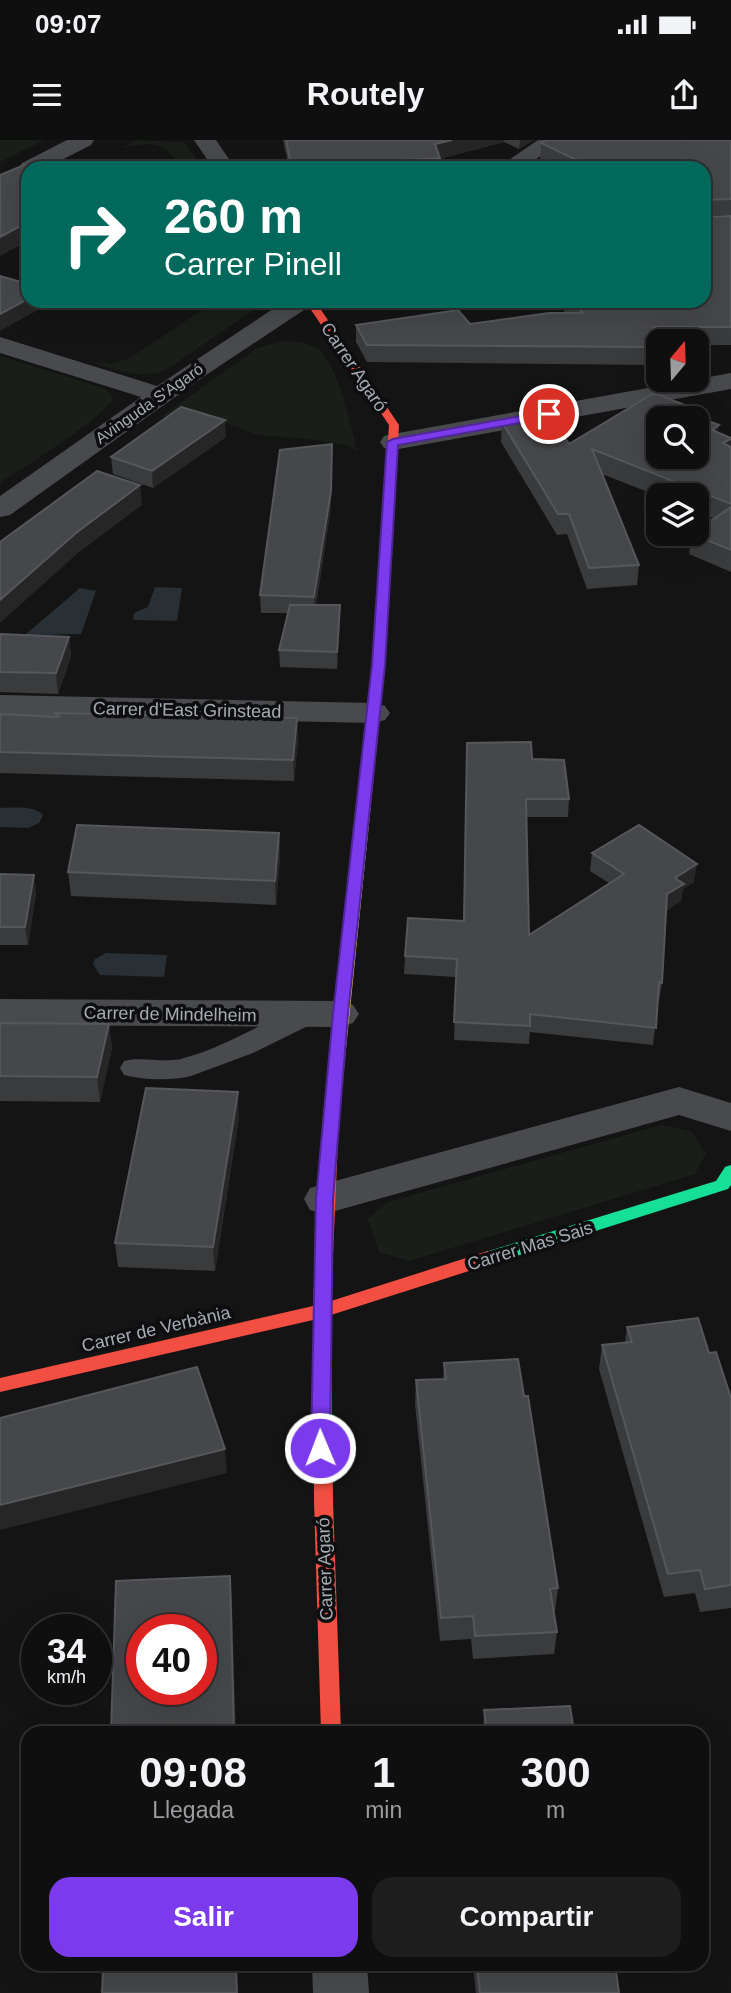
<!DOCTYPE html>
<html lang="es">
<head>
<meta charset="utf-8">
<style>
	:root { --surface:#0f0f0f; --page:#1d1d1d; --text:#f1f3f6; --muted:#9b9c9e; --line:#2f2f2f; --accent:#7c3aed }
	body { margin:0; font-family:Helvetica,sans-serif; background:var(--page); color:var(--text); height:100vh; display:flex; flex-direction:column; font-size:26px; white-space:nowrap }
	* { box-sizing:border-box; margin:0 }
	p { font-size:23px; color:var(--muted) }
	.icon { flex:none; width:38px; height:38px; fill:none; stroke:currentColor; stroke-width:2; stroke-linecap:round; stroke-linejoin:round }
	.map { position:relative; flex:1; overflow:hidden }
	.panel { position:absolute; left:21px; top:1586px; width:688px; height:245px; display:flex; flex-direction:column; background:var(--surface); border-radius:21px; box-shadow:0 7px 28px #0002,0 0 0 2px var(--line) }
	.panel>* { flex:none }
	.banner { position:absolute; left:21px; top:21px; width:690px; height:147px; border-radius:21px; box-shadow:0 7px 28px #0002,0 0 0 2px var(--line); background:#00695c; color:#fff; overflow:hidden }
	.needle { width:46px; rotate:19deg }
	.buttons { position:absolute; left:646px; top:189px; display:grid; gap:14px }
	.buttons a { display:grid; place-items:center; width:63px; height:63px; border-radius:14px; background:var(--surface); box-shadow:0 7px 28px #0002,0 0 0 2px var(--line); font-size:35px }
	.speed { position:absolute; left:21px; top:1474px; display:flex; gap:14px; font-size:35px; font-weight:700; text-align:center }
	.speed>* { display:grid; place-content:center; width:91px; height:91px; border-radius:50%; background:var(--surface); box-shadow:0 7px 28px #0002,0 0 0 2px var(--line); line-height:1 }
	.speed small { font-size:18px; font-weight:400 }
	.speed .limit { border:10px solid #d22; background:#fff; color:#111 }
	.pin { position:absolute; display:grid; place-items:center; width:60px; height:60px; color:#fff; margin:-30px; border:4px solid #fff; border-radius:50%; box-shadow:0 2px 7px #0007 }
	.me { position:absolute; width:77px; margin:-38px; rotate:359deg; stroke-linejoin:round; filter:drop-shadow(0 0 5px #0008) }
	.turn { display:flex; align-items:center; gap:24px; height:147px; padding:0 28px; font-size:32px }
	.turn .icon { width:91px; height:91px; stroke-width:2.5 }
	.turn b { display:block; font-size:49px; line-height:60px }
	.eta { display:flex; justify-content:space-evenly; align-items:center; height:119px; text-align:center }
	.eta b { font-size:42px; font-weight:600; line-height:49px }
	.button { display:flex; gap:14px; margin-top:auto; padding:14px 28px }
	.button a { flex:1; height:80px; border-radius:21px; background:var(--accent); color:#fff; font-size:28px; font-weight:600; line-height:80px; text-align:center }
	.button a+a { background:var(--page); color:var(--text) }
	.status { display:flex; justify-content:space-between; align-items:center; height:49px; padding:0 35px; background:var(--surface); direction:ltr }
	.status svg { height:19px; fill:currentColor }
	header { display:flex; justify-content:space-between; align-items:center; height:91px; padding:0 28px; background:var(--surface); font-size:32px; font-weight:600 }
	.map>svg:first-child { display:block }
</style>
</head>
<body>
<div class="status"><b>09:07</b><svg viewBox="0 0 49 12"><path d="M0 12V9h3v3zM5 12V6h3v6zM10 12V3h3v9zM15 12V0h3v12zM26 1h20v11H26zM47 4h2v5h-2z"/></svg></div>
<header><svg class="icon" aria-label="menu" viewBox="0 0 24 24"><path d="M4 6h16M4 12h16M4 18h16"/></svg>Routely<svg class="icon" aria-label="share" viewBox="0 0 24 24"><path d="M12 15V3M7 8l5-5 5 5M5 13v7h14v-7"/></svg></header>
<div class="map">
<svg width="731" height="1853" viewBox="0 0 731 1853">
	<rect width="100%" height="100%" fill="#141414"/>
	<g fill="#191e19">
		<polygon points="0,0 44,0 0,22"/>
		<path d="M136,0L184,2L203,28H180C165,0 151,2 122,8Z"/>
		<path d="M216,161H268L164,231C138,240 112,228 87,221L110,224L130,218Z"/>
		<path d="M285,201C295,202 308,203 317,208C338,223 351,286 357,311L346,305L309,299L258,295L212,278L161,277L257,208Z"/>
		<path d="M0,216L106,249L113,258C110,274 19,330 0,343Z"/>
		<polygon points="661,985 691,991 706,1013 695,1034 409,1121 379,1112 368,1079 388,1062"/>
	</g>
	<g fill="#283035">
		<polygon points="155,447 182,448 177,481 133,480 134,473 148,467"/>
		<polygon points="80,448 96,451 81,494 25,495"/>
		<path d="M0,668C13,668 33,665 43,675L39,683L28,688L0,687Z"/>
		<polygon points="106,813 167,815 164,837 100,835 93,824 95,819"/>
	</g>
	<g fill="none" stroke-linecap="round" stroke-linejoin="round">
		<path fill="#484a4d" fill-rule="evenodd" d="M311,865L320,868L324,874L320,880L253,913L191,936C172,941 143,940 124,935L120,928L124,921C143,916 165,924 184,918C229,906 269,877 311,865Z"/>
		<g fill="#484a4d" fill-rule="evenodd">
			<polygon points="67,0 94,0 91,5 46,28 28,28 28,34 19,28 22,23"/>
			<polygon points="194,0 216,0 235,28 213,28"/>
			<polygon points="538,0 564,0 523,28 497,28"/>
			<polygon points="285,161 313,161 310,166 203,237 10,375 0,377 0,356 141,257 0,213 0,197 157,246"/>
			<polygon points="731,233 731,249 393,310 384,308 380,302 384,296 393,294"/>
			<polygon points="0,555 374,563 385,566 390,573 385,580 374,583 0,575"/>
			<polygon points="0,859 340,861 353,865 359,874 353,883 340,887 0,885"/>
			<polygon points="679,947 731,963 731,991 679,975 324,1074 310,1070 304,1059 310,1048 324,1044"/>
			<polygon points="312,1824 367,1824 369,1853 313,1853"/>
		</g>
		<polygon fill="#16e098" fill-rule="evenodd" points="731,1025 731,1045 728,1049 488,1125 482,1123 479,1118 482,1113 716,1041 725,1027"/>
		<polygon fill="#ffcf43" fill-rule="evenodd" points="364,660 371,664 339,977 331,983 323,977 357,664"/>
		<g fill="#f24e42" fill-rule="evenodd">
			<polygon points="305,161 315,161 399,285 385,525 371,664 364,668 357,664 373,525 389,285"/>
			<polygon points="331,971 339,977 331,1161 488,1111 494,1113 497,1118 494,1123 331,1175 333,1361 341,1592 321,1592 314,1361 313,1180 0,1252 0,1238 313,1166 323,977"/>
		</g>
	</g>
	<g fill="#3a3b3d">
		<polygon points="283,0 534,0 519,9 504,2 439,19 439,28 289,28"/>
		<polygon points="731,0 731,75 704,76 704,77 731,76 731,205 696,205 696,201 658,201 658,204 654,204 653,210 650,210 649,225 367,222 356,202 356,185 470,184 566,173 555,161 704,161 704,28 558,28 540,19 541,3"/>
		<polygon points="705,280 718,293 731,298 731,432 689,414 692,394 715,379 696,371 696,355 658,356 602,334 639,425 637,445 587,449 567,394 557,395 501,302 502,282 569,304"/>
		<polygon points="226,297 153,348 113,334 111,317"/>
		<polygon points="331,368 316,465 340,465 340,483 337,529 280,527 279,510 288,473 261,473 260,455"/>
		<polygon points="0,494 69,497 71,517 58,554 0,552"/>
		<polygon points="53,573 297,578 298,600 294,641 0,633 0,574 53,576"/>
		<polygon points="532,619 569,659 568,677 526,677 529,795 609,743 590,731 592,713 694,742 683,749 681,761 666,771 662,843 659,861 658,861 653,905 530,892 529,904 454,900 456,837 404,834 405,816 463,781"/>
		<polygon points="279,693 280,717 276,765 71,756 68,732"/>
		<polygon points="0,734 36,753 28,805 0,805"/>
		<polygon points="0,883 109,884 112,908 100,962 0,961"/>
		<polygon points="239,977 215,1131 118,1127 115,1103"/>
		<polygon points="627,1187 709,1213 731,1258 731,1468 700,1472 695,1453 664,1457 599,1229 602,1205 625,1203"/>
		<polygon points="444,1223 558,1448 555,1471 554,1471 557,1492 554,1514 473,1519 471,1499 440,1501 415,1264 416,1240 443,1239"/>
		<polygon points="484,1570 574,1592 483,1592"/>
		<polygon points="473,1824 615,1824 619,1853 476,1853"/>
	</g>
	<g fill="#262627">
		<polygon points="452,0 504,0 504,2 439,19 435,4"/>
		<polygon points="520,0 534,0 519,9"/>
		<polygon points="28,82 28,101 0,116 0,97"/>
		<polygon points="28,159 28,161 47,161 47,165 0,191 0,174"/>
		<polygon points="225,280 226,297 153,348 152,331"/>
		<polygon points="719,285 716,305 712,290"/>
		<polygon points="731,299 731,307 723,303"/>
		<polygon points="332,304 331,368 314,474 314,457"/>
		<polygon points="140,345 142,365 78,413 0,483 0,460 76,393"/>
		<polygon points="340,465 340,483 337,529 337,512"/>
		<polygon points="69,497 71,517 58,554 56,533"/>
		<polygon points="297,578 298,600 294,641 293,620"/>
		<polygon points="279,693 280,717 276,765 275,741"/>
		<polygon points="697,724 694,742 683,749 681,761 665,772 667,754 675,738"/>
		<polygon points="34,735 36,753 28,805 25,787"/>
		<polygon points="109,884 112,908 100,962 97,937"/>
		<polygon points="238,952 239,977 215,1131 213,1107"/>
		<polygon points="225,1309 227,1333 0,1390 0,1365"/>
		<polygon points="230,1436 232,1460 236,1592 234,1592"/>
	</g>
	<g fill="#46474a" stroke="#55575a" stroke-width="2" fill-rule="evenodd">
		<polygon points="286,0 452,0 435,4 440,18 294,26 291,24"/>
		<polygon points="546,0 731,0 731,59 704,60 704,77 731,76 731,187 654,187 655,193 648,193 650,207 367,205 356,185 458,170 470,184 549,173 583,173 572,161 704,161 704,28 593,28 541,3"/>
		<polygon points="24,25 36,28 28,28 28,82 0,97 0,35"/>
		<polygon points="0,136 28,144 28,159 0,174"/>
		<path d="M654,253L705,273L698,277L719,285L712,290L731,298V299L723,303L731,307V364L592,309L639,425L589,428L569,374H558L502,282L552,277L569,304ZM658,278H696V317H658Z"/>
		<polygon points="181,267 225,280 152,331 111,317"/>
		<polygon points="332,304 331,351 314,457 260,455 280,310"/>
		<polygon points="97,331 140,345 76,393 0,460 0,402"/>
		<polygon points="731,367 731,410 692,394 696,394 696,391"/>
		<polygon points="290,465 340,465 337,512 279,510"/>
		<polygon points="0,494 69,497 56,533 0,532"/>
		<polygon points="53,573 297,578 293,620 0,612 0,574 60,577"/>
		<polygon points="531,602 532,619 564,620 569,659 526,659 529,795 624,734 592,713 639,685 697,724 675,738 684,744 667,754 662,843 659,842 656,888 530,874 530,886 454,882 457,819 405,816 408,778 464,781 467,603"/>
		<polygon points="77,685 279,693 275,741 68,732"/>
		<polygon points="0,734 34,735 25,787 0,787"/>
		<polygon points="0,883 109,884 97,937 0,936"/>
		<polygon points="146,948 238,952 213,1107 115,1103"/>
		<polygon points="698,1178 709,1213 716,1212 731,1258 731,1445 705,1449 700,1430 668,1434 602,1205 632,1202 627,1187"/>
		<polygon points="518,1219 524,1256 528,1256 558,1448 550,1449 557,1492 475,1496 473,1476 441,1478 416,1240 446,1239 444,1223"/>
		<polygon points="197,1227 225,1309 0,1365 0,1278"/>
		<path d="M230,1436L234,1592H111L116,1441ZM142,1489H201V1549H142Z"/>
		<polygon points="570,1566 574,1592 481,1592 487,1592 484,1570"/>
		<polygon points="477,1824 615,1824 619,1853 480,1853"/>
		<polygon points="236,1826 237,1853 102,1853 103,1830"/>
	</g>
	<polygon fill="#7c3aed" stroke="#51269a" stroke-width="2" points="549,271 553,272 553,277 398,305 385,525 348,874 333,1059 330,1308 327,1313 320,1316 314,1313 311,1308 316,1059 333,874 372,525 387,302 393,299"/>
	<g text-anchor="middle" stroke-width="7" stroke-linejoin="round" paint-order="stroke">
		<g font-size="16" fill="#a6acb4" stroke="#0e0e10">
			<text transform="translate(149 263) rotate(-35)" y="6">Avinguda S'Agaró</text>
		</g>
		<g font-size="18" fill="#a6acb4" stroke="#0e0e10">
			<text transform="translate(354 227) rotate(56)" y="6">Carrer Agaró</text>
			<text transform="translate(187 570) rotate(1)" y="6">Carrer d'East Grinstead</text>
			<text transform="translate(170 874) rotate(1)" y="6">Carrer de Mindelheim</text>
			<text transform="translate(530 1106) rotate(-17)" y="6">Carrer Mas Sais</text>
			<text transform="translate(156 1189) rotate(-13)" y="6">Carrer de Verbània</text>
			<text transform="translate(325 1429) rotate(-92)" y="6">Carrer Agaró</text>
		</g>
	</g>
</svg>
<div class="buttons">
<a><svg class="needle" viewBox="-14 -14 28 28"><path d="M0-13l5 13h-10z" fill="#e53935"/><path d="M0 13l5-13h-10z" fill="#9b9c9e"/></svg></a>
<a><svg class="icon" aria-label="search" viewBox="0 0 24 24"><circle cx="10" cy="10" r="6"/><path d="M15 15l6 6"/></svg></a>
<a><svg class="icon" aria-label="layers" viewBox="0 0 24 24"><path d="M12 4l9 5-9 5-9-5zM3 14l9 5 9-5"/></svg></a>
</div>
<div class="speed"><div>34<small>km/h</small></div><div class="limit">40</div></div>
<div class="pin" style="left:549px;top:274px;background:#d93025"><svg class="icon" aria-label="arrive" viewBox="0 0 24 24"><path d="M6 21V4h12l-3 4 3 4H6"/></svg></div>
<svg class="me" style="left:320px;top:1308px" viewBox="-20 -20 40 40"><circle r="17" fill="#7c3aed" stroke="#fff" stroke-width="3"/><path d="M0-11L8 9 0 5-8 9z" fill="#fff"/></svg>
<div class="banner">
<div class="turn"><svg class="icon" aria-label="right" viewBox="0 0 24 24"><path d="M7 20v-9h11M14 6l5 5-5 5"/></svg><div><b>260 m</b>Carrer Pinell</div></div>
</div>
<section class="panel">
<div class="eta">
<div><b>09:08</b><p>Llegada</p></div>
<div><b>1</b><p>min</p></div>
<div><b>300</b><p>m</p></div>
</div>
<div class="button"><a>Salir</a><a>Compartir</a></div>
</section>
</div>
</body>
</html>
